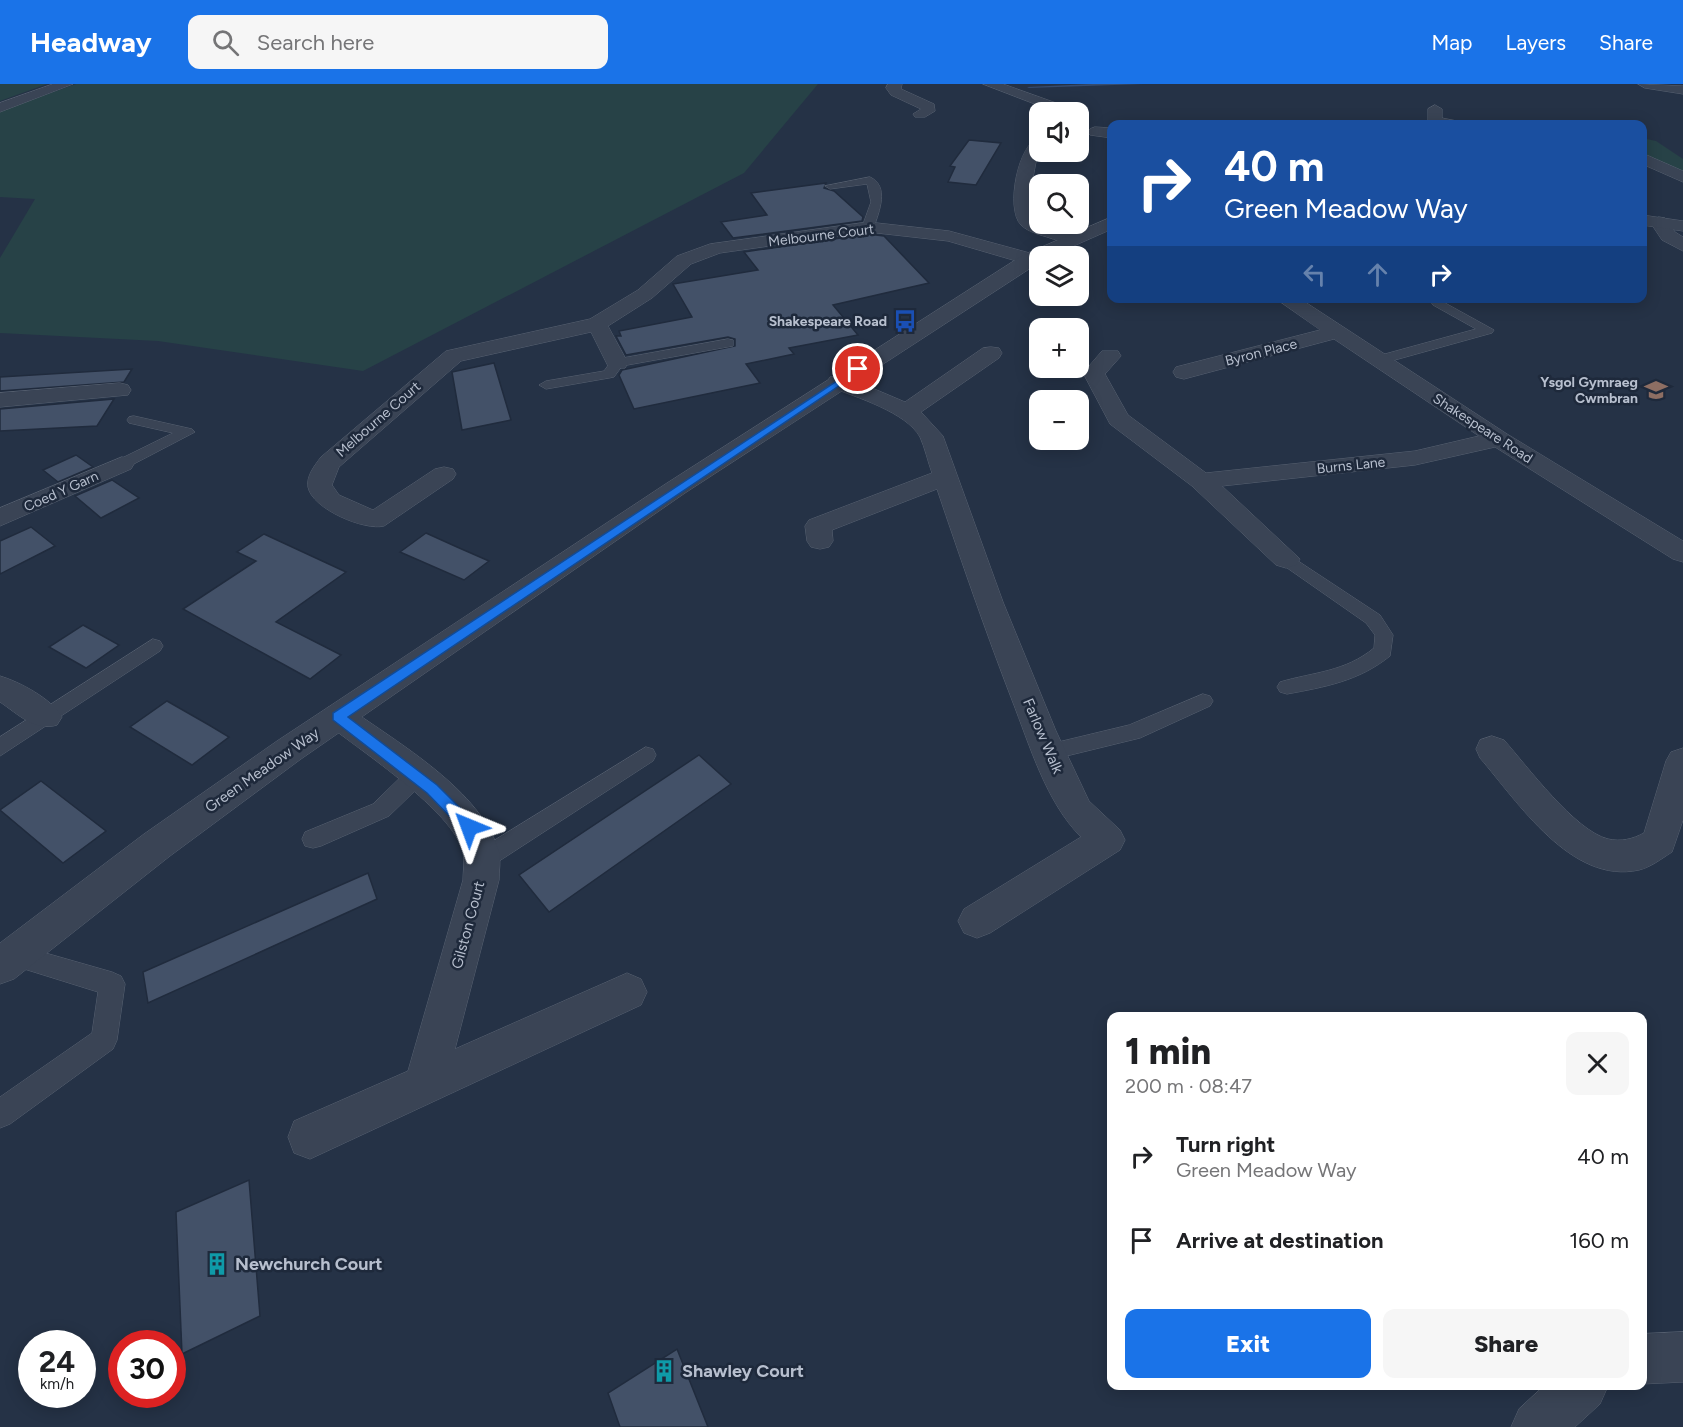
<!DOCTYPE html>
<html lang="en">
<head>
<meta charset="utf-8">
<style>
	:root { --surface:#fff; --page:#f6f6f6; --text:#202124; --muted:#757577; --accent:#1a73e8 }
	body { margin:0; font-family:Figtree,sans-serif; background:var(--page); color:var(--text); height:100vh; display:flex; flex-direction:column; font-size:22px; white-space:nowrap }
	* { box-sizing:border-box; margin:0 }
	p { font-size:20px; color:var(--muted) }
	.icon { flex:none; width:33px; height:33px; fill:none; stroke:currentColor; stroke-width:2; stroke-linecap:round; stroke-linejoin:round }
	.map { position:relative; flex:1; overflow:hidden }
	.side { position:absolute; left:1107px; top:928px; width:540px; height:378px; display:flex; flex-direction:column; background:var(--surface); border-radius:12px; box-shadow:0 3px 15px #0003 }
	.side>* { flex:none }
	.banner { position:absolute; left:1107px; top:36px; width:540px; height:183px; border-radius:12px; box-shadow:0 3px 15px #0003; background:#1a4fa0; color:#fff; overflow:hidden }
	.tools { position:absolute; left:1029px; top:18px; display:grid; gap:12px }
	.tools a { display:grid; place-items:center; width:60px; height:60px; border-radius:12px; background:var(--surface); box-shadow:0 3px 15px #0003; font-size:30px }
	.speed { position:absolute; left:18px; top:1246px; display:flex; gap:12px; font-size:30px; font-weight:700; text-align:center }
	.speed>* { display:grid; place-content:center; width:78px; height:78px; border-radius:50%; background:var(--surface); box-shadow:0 3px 15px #0003; line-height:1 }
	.speed small { font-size:15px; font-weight:400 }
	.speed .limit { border:9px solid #d22; background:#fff; color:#111 }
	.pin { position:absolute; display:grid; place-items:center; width:51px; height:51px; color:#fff; margin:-26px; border:3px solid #fff; border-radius:50%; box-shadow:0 2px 6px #0007 }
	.me { position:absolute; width:66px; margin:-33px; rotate:316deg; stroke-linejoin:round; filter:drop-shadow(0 0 4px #0008) }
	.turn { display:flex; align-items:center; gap:21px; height:126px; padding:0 18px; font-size:27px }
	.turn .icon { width:78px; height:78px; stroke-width:2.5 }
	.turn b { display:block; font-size:42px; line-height:51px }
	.lanes { display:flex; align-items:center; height:57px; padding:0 18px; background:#0003; justify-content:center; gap:30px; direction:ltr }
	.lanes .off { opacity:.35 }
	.round { display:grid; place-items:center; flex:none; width:63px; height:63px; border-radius:12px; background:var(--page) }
	.summary { display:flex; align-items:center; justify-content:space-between; height:102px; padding:0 18px }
	h1 { font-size:36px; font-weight:800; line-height:45px }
	.button { display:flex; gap:12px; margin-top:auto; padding:12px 18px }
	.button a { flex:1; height:69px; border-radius:12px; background:var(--accent); color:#fff; font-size:24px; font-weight:800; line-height:69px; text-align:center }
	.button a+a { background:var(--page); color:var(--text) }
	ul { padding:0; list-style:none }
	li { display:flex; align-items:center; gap:18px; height:84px; padding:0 18px }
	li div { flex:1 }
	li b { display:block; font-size:22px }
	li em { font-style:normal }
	header { display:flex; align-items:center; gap:36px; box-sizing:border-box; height:84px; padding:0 30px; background:var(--accent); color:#fff }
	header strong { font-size:28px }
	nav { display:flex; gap:33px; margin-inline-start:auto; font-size:21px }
	.search { width:420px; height:54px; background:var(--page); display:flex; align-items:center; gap:15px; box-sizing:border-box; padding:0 21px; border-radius:12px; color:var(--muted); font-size:22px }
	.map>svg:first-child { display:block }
</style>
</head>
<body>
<header>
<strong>Headway</strong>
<div class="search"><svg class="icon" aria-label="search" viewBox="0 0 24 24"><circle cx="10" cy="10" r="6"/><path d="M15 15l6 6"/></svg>Search here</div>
<nav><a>Map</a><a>Layers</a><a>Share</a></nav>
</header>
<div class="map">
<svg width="1683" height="1343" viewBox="0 0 1683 1343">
	<rect width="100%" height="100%" fill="#253246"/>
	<g fill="#274247">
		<polygon points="0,0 47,0 0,17"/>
		<polygon points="76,0 818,0 744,89 363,287 158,257 0,249 0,174 35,115 0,113 0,27"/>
		<polygon points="1642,54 1656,57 1683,75 1683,93 1643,72"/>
	</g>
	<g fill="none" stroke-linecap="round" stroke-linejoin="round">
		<polygon fill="#374c6e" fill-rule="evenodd" points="1092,0 1143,0 1029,4 1027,3"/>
	</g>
	<g fill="#435168" stroke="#202b3d" stroke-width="1.5">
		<polygon points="969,56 1001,59 976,101 948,98 955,83 950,82"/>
		<polygon points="826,99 824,104 834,107 863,133 862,137 733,154 721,138 767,131 751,109"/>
		<polygon points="868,150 884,152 929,199 833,221 858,251 789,264 794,270 746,280 760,299 634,325 619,291 622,286 735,262 735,255 728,253 626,271 616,252 621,252 619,247 692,233 673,200 758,186 744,168"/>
		<polygon points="494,279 511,336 462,346 452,288"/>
		<polygon points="132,285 124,298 0,307 0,293"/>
		<polygon points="114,315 97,342 0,347 0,325"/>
		<polygon points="76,371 93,383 58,398 43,386"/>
		<polygon points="112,396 139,414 101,434 75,412"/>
		<polygon points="31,443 55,462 0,490 0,457"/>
		<polygon points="426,449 457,463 489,477 464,496 400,468"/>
		<polygon points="264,450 346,488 276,538 341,571 310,595 183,525 256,477 237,468"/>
		<polygon points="83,541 119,561 86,584 49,563"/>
		<polygon points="167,617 209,641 229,653 192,681 130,643"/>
		<polygon points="699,671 731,700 549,828 519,791"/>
		<polygon points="41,697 106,747 63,779 0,726"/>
		<polygon points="368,789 377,815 148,919 143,888"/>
		<polygon points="249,1096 260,1232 182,1270 176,1128"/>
		<polygon points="677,1265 708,1343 620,1343 608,1309"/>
	</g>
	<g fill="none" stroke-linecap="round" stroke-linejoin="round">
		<g stroke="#586272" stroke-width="1">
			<g id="service">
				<path d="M870,93C890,102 879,128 874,143L868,146L862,143L871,118L867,100L830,105L825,102Z"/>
				<polygon points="1436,214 1494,246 1492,249 1384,279 1374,279 1374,273 1476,245 1433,221 1431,218"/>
				<polygon points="728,255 733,256 733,262 622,282 614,293 609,294 546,305 539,301 546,297 604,287 612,276 617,275"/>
				<polygon points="134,332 192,345 195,348 128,383 116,383 114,380 116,377 173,349 129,339 127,336 129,333"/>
				<path d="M1286,469L1380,531L1393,551L1390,572C1359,597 1325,603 1287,610L1280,608L1277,603L1280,598C1314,588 1345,588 1374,564L1375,551L1366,539L1280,479L1277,475Z"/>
				<polygon points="153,555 160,557 163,562 160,567 0,672 0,653"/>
				<polygon points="1203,610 1210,612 1213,617 1210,622 1140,654 1050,676 1043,674 1040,668 1043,662 1050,660 1129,641"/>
				<polygon points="646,663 653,665 656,671 653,677 490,783 482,786 474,783 471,776 474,769"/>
				<polygon points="416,684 424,686 427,692 424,698 389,732 321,762 313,764 305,762 302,755 305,748 373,720 408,686"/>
				<polygon points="14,860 112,888 121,892 125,900 117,956 113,965 10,1040 0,1044 0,1013 92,949 98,908 5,879 2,871 5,863"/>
			</g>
		</g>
		<g stroke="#586272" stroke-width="1">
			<g id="minor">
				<polygon points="53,0 73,0 0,28 0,19"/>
				<polygon points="888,0 902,0 901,5 934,20 935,27 925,33 915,33 913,30 921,25 891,11 886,4"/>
				<polygon points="983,0 1003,0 1073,25 1075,28 1056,28"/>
				<polygon points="1638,0 1683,2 1683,10 1645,4"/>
				<polygon points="1435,21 1442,25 1442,34 1457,37 1459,40 1428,40 1428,25"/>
				<polygon points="1095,43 1112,44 1112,54 1090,51 1087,48 1090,45"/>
				<path d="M1040,53C1040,72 1019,128 1041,140C1052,145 1066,147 1077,150L1080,154L1077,158C1068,160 1059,157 1050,154C1041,151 1028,148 1021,141C1005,125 1018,58 1040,53Z"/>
				<polygon points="1642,69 1683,87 1683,98 1642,80"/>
				<polygon points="1659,133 1665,134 1675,148 1683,153 1683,167 1662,156 1650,138"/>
				<path d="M868,138L949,147L1037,171L1039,175L1030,181L948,157L868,148L720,169L691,180L652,214L608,242L628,279L625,284H609L591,248L461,277L339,383L332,401L339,411L373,426L435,385L444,383L453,385L456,390L453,395L384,442C365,447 312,425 308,403C306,392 315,381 321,373L446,267L590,235L638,206L677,172L710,160Z"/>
				<polygon points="1275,214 1299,214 1507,350 1683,457 1683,478 1673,475 1495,363 1415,381 1222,402 1300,475 1296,481 1286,484 1276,481 1192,402 1110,340 1083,289 1102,267 1118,267 1121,272 1105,290 1128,331 1206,389 1415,367 1479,352 1334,255 1184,295 1176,293 1173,288 1176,283 1320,246"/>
				<path d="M991,263L999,264L1002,269L999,274L921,328L943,352L1003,518L1056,647L1089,717L1120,746L1125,756L1120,766L990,849L977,854L964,849L958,837L964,825L1081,753C1046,718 1030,662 1012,616C985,546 961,476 937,405L832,446L833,457L829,463L820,465L811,463L807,457L805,442L809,436L932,389C928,378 925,364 920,353C906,328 856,313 830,303L827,298L830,293H846L905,318L983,264Z"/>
				<polygon points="120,299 128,301 131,306 128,311 0,323 0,309"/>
				<polygon points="122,373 131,375 134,380 131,385 0,442 0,424"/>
				<path d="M0,592C20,598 52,615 62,633L57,641C35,648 18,630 0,618Z"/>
				<path d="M338,620L349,624C398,659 482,707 499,768C501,777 499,787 499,796L455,965L627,889L641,895L647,908L641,921L310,1075L294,1069L288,1053L294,1037L408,987L463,796C463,787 465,777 463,768C453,727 361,667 327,640L322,632L327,624Z"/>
				<path d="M1492,652L1504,656C1527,682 1575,747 1608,755C1621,758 1633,755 1644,749L1666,677L1671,668L1683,664V736L1672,768C1661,775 1651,783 1639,786C1571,801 1518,718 1480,674L1476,665L1480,656Z"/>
				<polygon points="1683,1248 1683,1298 1642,1300 1642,1250"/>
				<polygon points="1544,1302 1608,1302 1600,1320 1575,1343 1511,1343 1519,1325"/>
			</g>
		</g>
		<g stroke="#586272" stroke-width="1">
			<g id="tertiary">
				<polygon points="1642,131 1683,137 1683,147 1642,141"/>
				<polygon points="1112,133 1112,145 1051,172 1040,172 1040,178 685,409 301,675 170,772 14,895 0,900 0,859 144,750 277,657 667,399 1023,171"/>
			</g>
		</g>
		<use href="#service" fill="#3a4455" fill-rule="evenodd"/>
		<use href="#minor" fill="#3a4455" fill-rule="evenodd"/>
		<use href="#tertiary" fill="#3a4455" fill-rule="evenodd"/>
	</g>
	<polygon fill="#1a73e8" stroke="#114b97" stroke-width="1.5" points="858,283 862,285 861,287 348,633 437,701 474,738 476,743 474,747 464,747 427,709 333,636 333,629"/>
	<defs>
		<g id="bus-bare" transform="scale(1.8)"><path d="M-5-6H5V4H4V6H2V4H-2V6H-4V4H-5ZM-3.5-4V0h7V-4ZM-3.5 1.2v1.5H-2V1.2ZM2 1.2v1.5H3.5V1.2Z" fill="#1a4fb4" stroke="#1e293b" stroke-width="2.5" paint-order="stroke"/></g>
		<g id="school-bare" transform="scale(1.8)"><path d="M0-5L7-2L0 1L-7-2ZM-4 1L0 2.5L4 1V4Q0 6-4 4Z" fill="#8d6e63" stroke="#1e293b" stroke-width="2.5" paint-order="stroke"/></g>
		<g id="building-bare" transform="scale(1.8)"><path d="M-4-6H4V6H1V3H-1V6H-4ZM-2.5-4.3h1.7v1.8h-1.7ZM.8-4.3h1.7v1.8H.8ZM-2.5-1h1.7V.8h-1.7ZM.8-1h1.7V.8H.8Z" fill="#0f9aa8" stroke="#1e293b" stroke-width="2.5" paint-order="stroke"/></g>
	</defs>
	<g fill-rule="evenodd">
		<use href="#bus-bare" x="905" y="237"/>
		<use href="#school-bare" x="1656" y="306"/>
		<use href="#building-bare" x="217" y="1180"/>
		<use href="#building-bare" x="664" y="1287"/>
	</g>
	<g text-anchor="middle" stroke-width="5" stroke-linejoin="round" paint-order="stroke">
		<g font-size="14" fill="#b7bfce" stroke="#1e293b">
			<text transform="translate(821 151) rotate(-7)" y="5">Melbourne Court</text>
			<text transform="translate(1261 268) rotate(-14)" y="5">Byron Place</text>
			<text transform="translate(378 335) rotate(-41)" y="5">Melbourne Court</text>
			<text transform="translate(1483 344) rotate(33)" y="5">Shakespeare Road</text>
			<text transform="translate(1351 381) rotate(-6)" y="5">Burns Lane</text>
			<text transform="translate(61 407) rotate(-24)" y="5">Coed Y Garn</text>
		</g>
		<g font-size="14" font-weight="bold" fill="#b7bfce" stroke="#1e293b" text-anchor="end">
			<text x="887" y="242">Shakespeare Road</text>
			<text x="1638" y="303">Ysgol Gymraeg<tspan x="1638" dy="16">Cwmbran</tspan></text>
		</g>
		<g font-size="15" fill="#b7bfce" stroke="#1e293b">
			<text transform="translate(1043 652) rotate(67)" y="5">Farlow Walk</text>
			<text transform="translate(262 686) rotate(-35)" y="5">Green Meadow Way</text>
			<text transform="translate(468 841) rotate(-75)" y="5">Gilston Court</text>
		</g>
		<g font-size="18" font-weight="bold" fill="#b7bfce" stroke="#1e293b" text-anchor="start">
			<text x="235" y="1186">Newchurch Court</text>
			<text x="682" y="1293">Shawley Court</text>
		</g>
	</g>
</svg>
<div class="tools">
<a><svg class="icon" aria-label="sound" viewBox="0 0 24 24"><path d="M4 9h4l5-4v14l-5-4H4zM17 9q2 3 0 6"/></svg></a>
<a><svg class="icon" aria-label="search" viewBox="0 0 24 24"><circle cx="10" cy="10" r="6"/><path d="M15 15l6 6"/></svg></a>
<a><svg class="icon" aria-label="layers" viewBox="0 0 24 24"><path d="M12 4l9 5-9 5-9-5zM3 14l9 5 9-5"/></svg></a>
<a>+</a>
<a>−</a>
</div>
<div class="speed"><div>24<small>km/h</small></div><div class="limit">30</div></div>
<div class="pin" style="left:858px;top:285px;background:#d93025"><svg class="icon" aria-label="arrive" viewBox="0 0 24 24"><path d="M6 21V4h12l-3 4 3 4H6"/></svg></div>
<svg class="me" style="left:469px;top:743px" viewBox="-20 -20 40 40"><path d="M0-17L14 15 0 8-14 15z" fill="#1a73e8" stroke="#fff" stroke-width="4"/></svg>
<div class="banner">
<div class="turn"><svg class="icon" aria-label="right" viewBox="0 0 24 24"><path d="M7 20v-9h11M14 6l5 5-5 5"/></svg><div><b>40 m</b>Green Meadow Way</div></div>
<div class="lanes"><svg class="icon off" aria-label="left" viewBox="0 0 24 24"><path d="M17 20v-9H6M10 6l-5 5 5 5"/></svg><svg class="icon off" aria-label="ahead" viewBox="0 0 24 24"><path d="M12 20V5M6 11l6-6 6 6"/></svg><svg class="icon" aria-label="right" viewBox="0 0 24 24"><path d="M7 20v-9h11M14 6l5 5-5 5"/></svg></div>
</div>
<section class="side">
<div class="summary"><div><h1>1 min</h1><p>200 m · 08:47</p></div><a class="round"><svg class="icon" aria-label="close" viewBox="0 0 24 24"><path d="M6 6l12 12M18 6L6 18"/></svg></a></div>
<ul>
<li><svg class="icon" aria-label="right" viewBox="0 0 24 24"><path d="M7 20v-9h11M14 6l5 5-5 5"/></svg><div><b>Turn right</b><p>Green Meadow Way</p></div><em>40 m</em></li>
<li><svg class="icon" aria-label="arrive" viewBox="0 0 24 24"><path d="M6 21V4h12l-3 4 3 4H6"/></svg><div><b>Arrive at destination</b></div><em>160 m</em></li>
</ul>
<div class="button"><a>Exit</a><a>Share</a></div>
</section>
</div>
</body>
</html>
